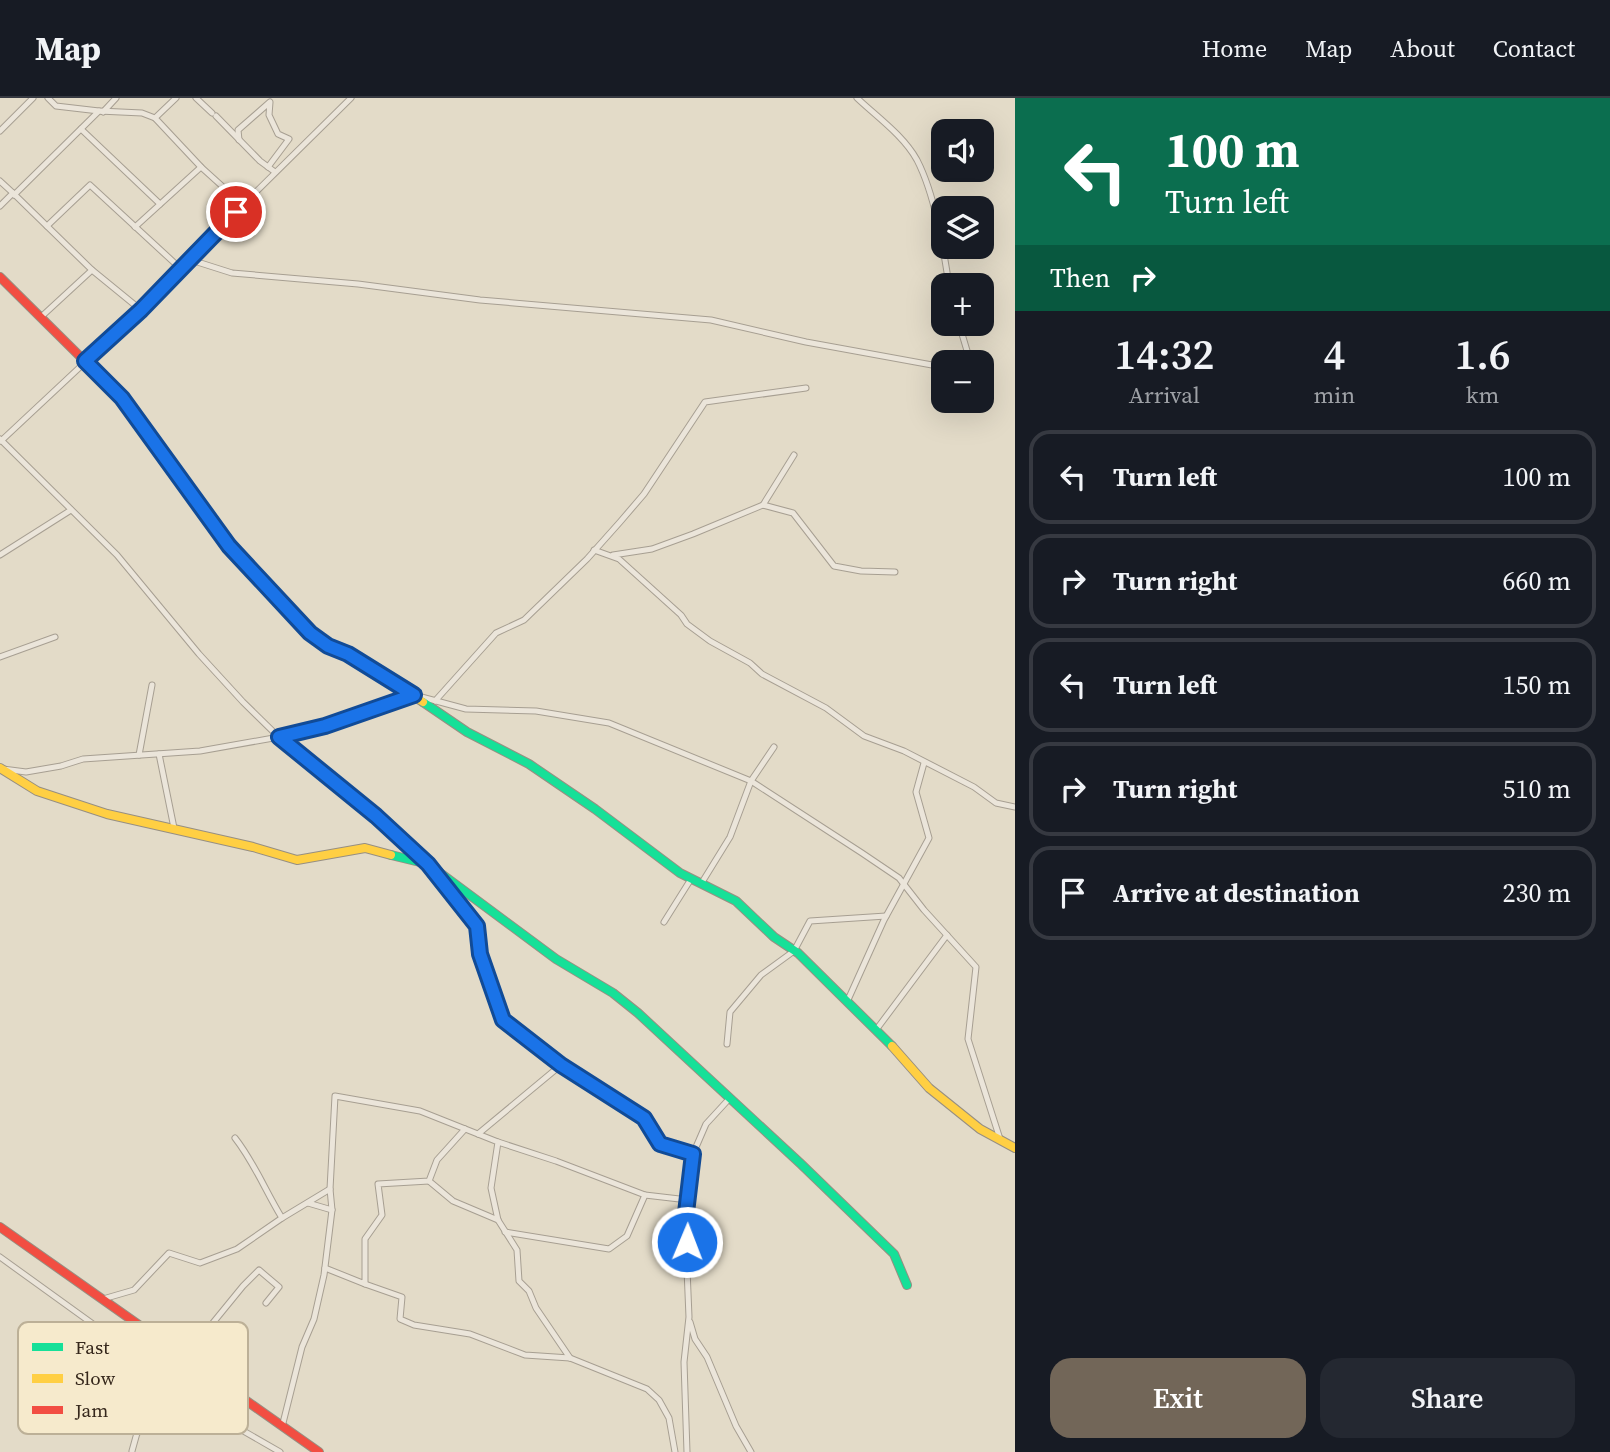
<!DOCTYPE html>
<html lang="en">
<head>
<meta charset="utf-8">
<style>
	:root { --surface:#171b24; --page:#242831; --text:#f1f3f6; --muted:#9ea1a6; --line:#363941; --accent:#726658 }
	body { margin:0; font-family:"Source Serif 4",serif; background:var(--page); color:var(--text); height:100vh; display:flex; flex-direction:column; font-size:26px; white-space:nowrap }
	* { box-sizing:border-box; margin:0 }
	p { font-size:23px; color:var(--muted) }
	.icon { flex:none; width:38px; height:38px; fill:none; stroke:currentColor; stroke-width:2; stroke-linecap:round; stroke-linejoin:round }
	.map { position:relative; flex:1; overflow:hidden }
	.sheet { display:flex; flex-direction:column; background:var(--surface); width:595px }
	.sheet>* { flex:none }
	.top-card { background:#0b6e4f; color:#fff; overflow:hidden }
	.buttons { position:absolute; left:931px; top:21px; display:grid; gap:14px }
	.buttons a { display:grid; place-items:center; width:63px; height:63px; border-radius:14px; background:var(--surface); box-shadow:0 7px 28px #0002; font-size:35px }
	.pin { position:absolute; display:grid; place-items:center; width:60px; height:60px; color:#fff; margin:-30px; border:4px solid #fff; border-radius:50%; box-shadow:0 2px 7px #0007 }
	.me { position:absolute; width:77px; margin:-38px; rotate:1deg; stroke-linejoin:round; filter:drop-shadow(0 0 5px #0008) }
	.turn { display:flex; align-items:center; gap:24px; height:147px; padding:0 35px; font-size:32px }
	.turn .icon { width:91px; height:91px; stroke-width:2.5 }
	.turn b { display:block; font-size:49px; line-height:60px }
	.then { display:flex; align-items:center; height:66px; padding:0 35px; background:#0003; gap:14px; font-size:26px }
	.eta { display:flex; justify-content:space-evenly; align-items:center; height:119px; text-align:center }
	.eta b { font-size:42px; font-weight:600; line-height:49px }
	.primary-button { display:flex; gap:14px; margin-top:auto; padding:14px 35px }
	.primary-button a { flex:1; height:80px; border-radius:21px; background:var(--accent); color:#fff; font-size:28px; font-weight:600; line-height:80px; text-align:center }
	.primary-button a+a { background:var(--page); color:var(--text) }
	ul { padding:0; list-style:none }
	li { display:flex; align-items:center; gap:21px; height:94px; margin:0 14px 10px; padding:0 21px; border:4px solid var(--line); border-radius:21px }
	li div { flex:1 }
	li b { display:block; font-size:26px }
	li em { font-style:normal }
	header { display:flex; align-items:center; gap:42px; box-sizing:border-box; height:98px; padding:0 35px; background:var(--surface); border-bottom:2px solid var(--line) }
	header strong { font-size:33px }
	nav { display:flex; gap:38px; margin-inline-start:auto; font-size:24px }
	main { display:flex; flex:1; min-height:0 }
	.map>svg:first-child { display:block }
</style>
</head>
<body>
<header>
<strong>Map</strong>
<nav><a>Home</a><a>Map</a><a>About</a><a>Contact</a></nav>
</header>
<main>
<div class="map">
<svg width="1015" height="1354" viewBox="0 0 1015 1354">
	<rect width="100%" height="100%" fill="#e3dbc8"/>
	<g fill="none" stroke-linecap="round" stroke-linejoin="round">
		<g stroke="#a79f92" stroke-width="7">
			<g id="street">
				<polyline points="48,0 56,8 99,13"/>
				<polyline points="176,0 155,20 201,69"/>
				<polyline points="196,0 212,15"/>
				<path d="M857,0C877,19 903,37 917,62C935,97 943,148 949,187"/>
				<polyline points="103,14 116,0"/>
				<polyline points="216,18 260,63 275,74"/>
				<polyline points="81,31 160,106"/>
				<polyline points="0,33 33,0"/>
				<polyline points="239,42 238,32 270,4 269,17 278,36 289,41 268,69"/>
				<polyline points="0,83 13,95 0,108"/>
				<polyline points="13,95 92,172 41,219"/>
				<polyline points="14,97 99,13 142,15 155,20"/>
				<polyline points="47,128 90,87 180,170"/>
				<polyline points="135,129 201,69 243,107"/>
				<polyline points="188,161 232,175 358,186 480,202 711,222 806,244 943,269"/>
				<polyline points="92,172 141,212"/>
				<polyline points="959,226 968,256"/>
				<polyline points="0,341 117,457 199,556 243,604 295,655 376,718 427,765"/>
				<polyline points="1,343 141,212 188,161 351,0"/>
				<polyline points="763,407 794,357"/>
				<polyline points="594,452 619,461 681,517 687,526 710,543 750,565 762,576 826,610 864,638 904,653 974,689 996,705 1015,709"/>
				<polyline points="0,457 71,412"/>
				<polyline points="613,457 652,451 693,436 763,407 793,415 834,468 861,473 895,474"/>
				<polyline points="0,559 55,539"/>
				<polyline points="435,603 496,535 524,522 587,461 620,424 644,396 705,304 806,290"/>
				<polyline points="159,656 174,730"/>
				<polyline points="139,657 152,587"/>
				<polyline points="3,671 26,674 61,668 83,661 200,653 279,639 325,628 414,597 466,611 536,613 609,625 751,683 862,755 899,780 924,812 976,869 968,941 1000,1041"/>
				<polyline points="435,775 477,828 480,856 503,922 561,967 644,1020 660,1046 693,1056"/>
				<polyline points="701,786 730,739 751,683 774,649"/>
				<polyline points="664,824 691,781"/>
				<polyline points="847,904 884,822 929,740 916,694 924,665"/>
				<polyline points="876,932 947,837"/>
				<polyline points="727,946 730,914 761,877 794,853 810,823 886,818"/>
				<polyline points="478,1036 561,967"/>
				<path d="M235,1040C254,1064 266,1094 282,1120"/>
				<polyline points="498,1044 556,1063 645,1097 627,1138 609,1151 505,1134"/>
				<polyline points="429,1083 453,1103 498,1122"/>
				<polyline points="645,1097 688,1102"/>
				<polyline points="308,1105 332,1112"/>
				<polyline points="0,1159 233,1327 280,1354"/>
				<polyline points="325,1170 365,1186 365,1141 382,1117 378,1086 429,1083 437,1062 465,1031"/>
				<polyline points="365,1186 402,1199 400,1221 414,1227 470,1236 525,1257 570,1260 647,1291 659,1302 669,1320 675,1354"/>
				<polyline points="103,1201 134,1192 169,1155 200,1165 237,1151 282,1120 330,1091"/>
				<polyline points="690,1224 695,1241 707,1259 736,1328 751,1354"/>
				<polyline points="185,1259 243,1188 259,1172 279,1189 266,1205"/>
				<polyline points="282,1329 302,1249 314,1221 324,1177 332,1112 330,1091 335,998 420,1013 498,1044 491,1090 498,1122 517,1152 519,1183 529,1193 536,1210 570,1260"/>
				<path d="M132,1353L137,1335C159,1325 169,1308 175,1286"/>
				<polyline points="687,1354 684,1264 689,1219 685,1123 693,1056 706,1026 729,1001"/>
			</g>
		</g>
		<g stroke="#978f82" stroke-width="10">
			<g id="fast">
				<polyline points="423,604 467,634 529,666 595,711 680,775 736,803 774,839 798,855 892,948"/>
				<polyline points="391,757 428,766 556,861 613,895 638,915 801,1066 894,1156 907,1187"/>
			</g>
		</g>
		<g stroke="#978f82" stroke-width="10">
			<g id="slow">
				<polyline points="171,368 229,448 310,535 328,548 348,556 423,604"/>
				<polyline points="0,670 37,693 107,716 253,749 297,762 365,750 391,757"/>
				<polyline points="892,948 929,990 980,1031 1015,1050"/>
			</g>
		</g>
		<g stroke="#978f82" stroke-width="10">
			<g id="jam">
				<polyline points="0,179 122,300 171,368"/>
				<polyline points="0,1129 319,1354"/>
			</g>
		</g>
		<use href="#street" stroke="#ebe5da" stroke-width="5"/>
		<use href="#fast" stroke="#16e098" stroke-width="8"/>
		<use href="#slow" stroke="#ffcf43" stroke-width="8"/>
		<use href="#jam" stroke="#f24e42" stroke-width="8"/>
	</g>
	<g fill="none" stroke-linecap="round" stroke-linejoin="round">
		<g stroke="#114b97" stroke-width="18">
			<polyline id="route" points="236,114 141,212 85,263 122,300 229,448 310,535 328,548 348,556 414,597 325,628 279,639 376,718 428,766 477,828 480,856 503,922 561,967 644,1020 660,1046 693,1056 685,1123 687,1144"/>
		</g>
		<use href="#route" stroke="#1a73e8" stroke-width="12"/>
	</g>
	<rect x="18" y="1224" width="230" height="112" rx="10" fill="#f6eacc" stroke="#bcb097" stroke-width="2"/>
	<rect x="32" y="1245" width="31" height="8" fill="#16e098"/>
	<rect x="32" y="1276" width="31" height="9" fill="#ffcf43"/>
	<rect x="32" y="1308" width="31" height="8" fill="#f24e42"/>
	<g font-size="19" fill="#35271b">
		<text x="75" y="1256">Fast</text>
		<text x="75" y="1287">Slow</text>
		<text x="75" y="1319">Jam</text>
	</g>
</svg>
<div class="buttons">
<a><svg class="icon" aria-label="sound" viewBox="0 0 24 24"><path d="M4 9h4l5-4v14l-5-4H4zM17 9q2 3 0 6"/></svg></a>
<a><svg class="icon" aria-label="layers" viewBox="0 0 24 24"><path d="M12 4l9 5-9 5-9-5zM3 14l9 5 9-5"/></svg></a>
<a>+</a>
<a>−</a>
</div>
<div class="pin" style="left:236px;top:114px;background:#d93025"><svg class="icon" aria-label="arrive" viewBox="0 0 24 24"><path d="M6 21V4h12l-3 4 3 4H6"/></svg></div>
<svg class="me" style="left:687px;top:1144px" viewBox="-20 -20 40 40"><circle r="17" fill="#1a73e8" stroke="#fff" stroke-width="3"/><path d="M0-11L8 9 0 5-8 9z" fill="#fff"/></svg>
</div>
<section class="sheet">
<div class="top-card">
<div class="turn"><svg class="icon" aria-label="left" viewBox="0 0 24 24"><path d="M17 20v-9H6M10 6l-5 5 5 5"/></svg><div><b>100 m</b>Turn left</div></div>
<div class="then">Then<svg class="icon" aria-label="right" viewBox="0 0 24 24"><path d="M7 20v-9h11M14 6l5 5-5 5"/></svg></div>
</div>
<div class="eta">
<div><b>14:32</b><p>Arrival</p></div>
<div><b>4</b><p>min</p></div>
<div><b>1.6</b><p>km</p></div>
</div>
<ul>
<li><svg class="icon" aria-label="left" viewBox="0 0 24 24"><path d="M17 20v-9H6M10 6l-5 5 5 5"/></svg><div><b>Turn left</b></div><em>100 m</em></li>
<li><svg class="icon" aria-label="right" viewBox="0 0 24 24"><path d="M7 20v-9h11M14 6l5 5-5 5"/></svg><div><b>Turn right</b></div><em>660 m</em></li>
<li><svg class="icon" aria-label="left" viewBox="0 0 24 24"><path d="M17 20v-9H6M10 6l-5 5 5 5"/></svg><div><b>Turn left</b></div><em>150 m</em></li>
<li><svg class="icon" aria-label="right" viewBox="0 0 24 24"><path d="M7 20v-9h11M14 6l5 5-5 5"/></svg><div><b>Turn right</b></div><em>510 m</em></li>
<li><svg class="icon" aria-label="arrive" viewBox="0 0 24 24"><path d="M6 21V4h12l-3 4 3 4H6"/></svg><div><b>Arrive at destination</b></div><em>230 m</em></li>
</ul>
<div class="primary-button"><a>Exit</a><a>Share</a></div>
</section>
</main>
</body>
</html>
